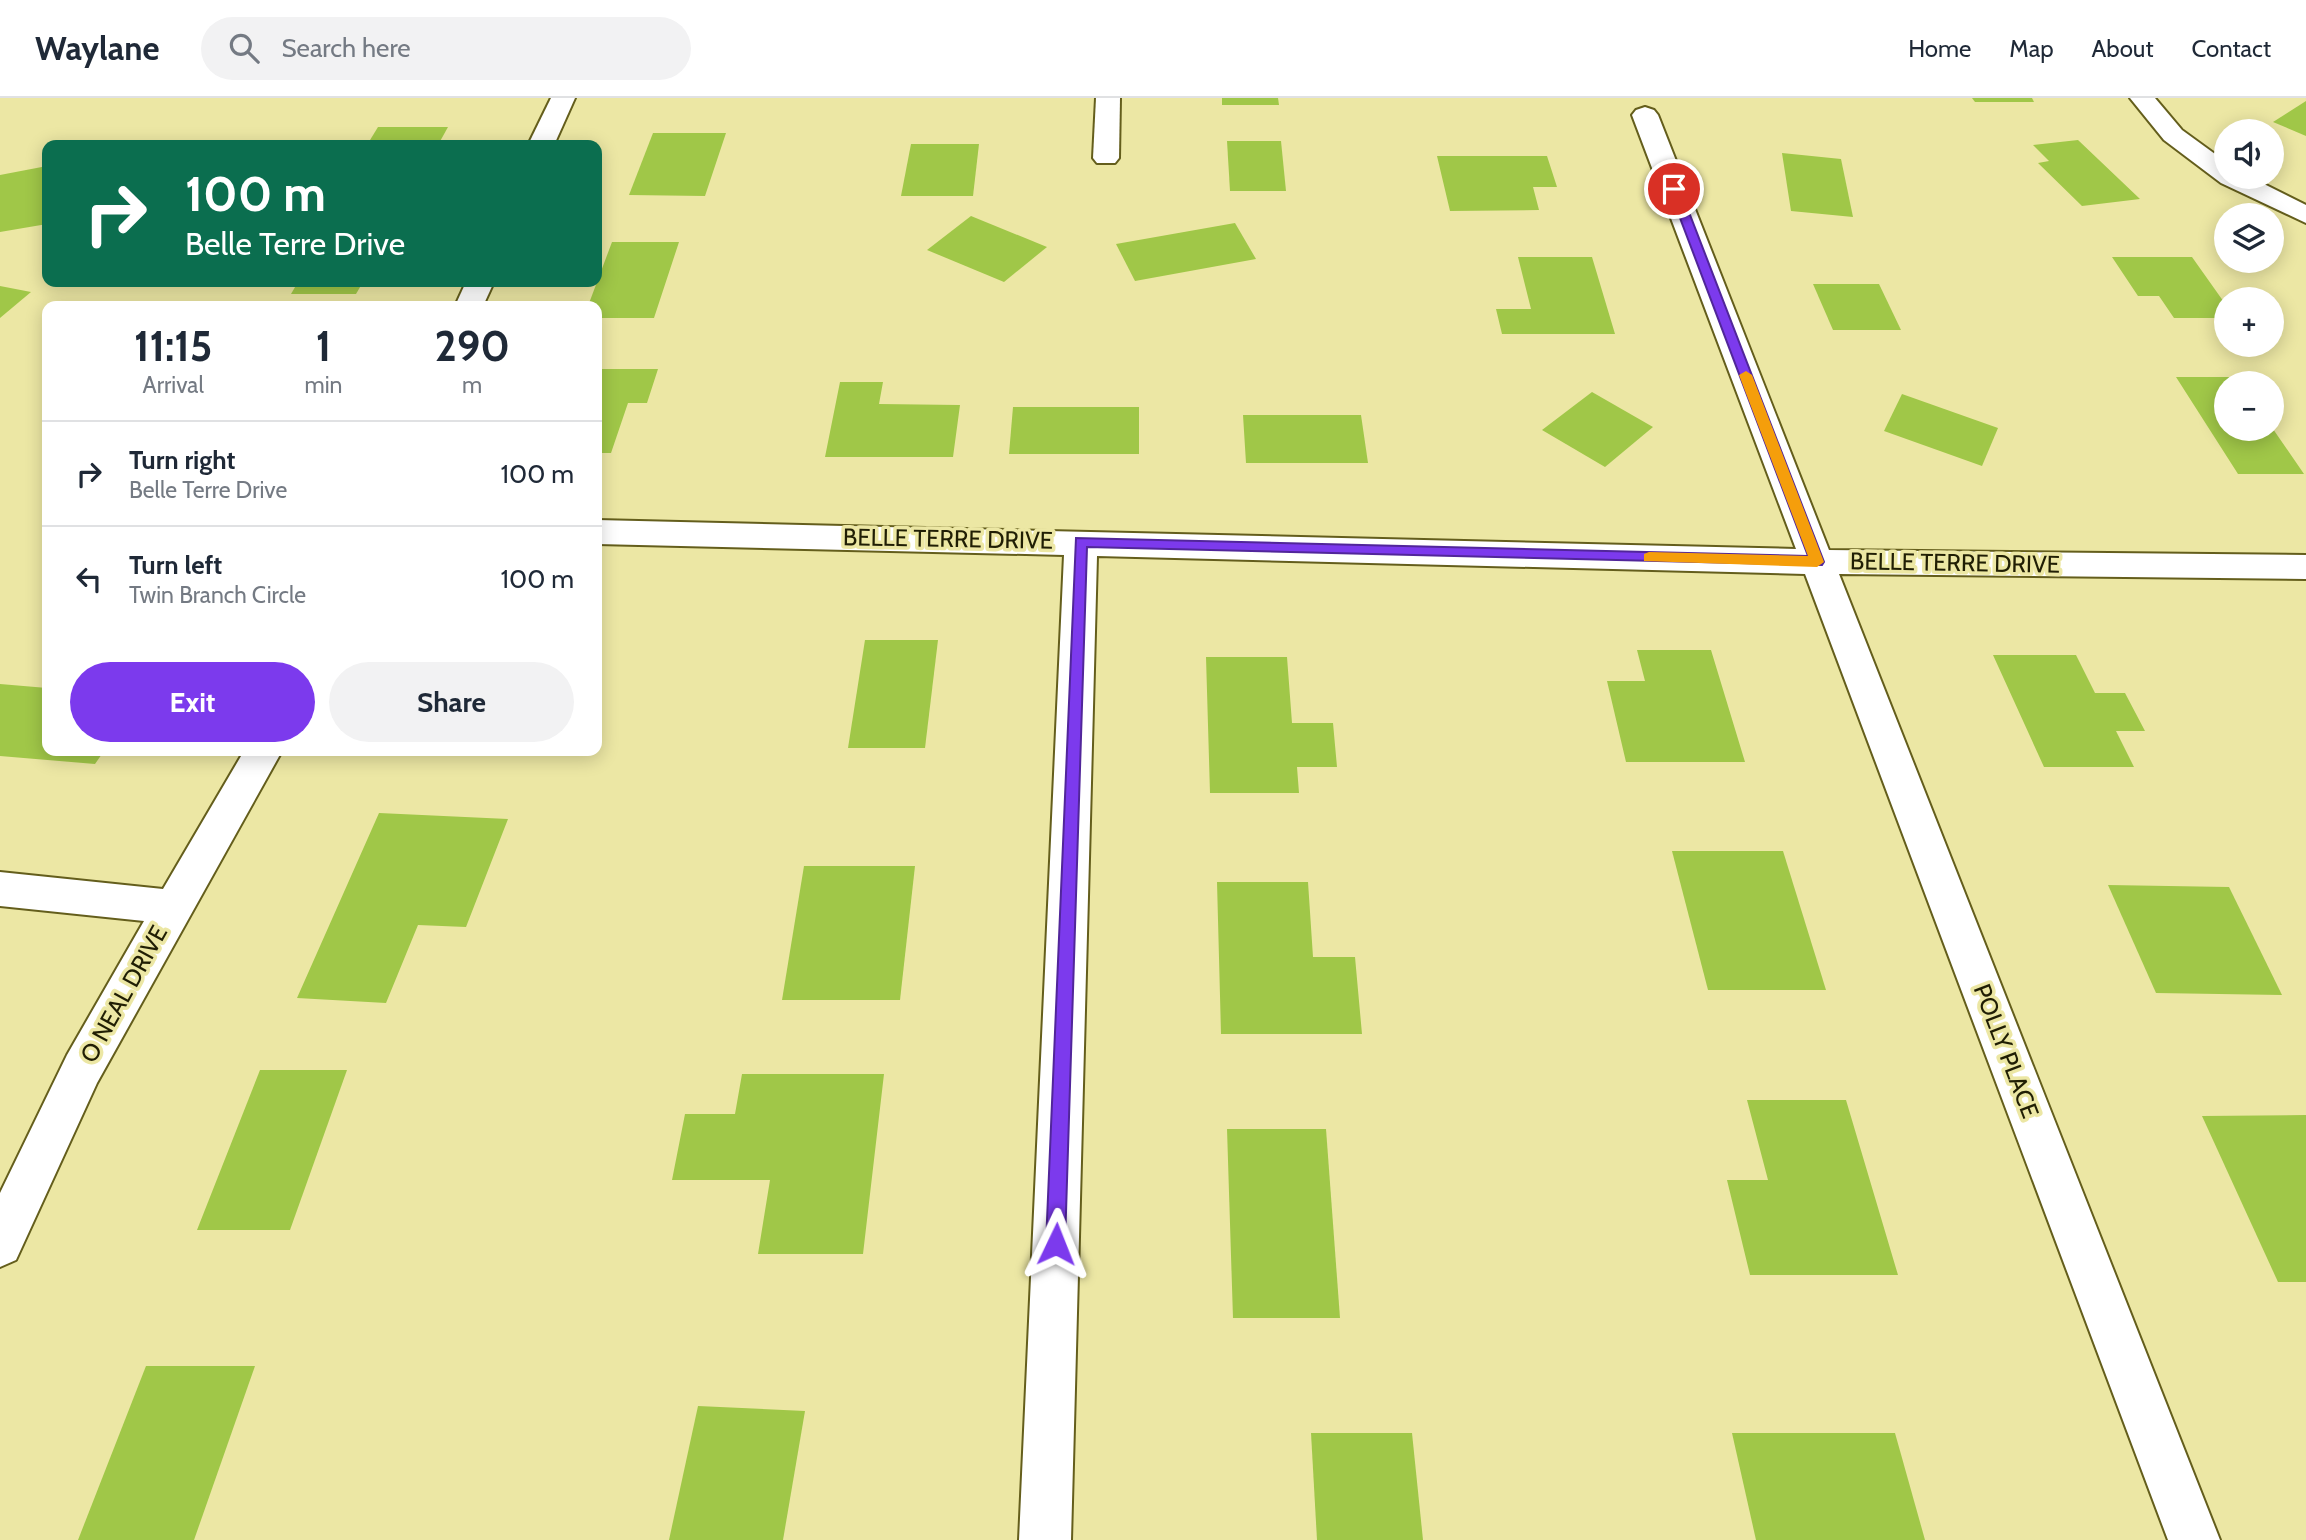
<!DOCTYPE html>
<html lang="en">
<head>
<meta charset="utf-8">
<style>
	:root { --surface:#fff; --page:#f2f2f3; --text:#1f2937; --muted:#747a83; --line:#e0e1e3; --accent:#7c3aed }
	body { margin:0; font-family:Cabin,sans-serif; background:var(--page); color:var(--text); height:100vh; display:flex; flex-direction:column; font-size:26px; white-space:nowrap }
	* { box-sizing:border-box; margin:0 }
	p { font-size:23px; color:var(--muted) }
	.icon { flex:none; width:38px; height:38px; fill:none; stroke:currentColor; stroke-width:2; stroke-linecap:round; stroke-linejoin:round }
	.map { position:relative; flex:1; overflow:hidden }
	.sheet { position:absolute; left:42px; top:203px; width:560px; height:455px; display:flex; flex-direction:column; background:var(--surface); border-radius:14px; box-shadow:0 4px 18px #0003 }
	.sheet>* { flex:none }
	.guide { position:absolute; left:42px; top:42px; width:560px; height:147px; border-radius:14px; box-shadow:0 4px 18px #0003; background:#0b6e4f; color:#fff; overflow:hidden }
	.buttons { position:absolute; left:2214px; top:21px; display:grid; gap:14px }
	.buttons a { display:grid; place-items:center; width:70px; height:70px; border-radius:50%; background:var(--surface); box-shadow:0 4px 18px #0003; font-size:35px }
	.pin { position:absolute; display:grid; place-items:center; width:60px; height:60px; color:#fff; margin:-30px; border:4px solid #fff; border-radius:50%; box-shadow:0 2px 7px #0007 }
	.me { position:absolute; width:77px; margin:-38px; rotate:2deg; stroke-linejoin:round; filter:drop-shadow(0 0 5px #0008) }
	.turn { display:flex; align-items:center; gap:24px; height:147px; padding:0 28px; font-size:32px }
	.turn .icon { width:91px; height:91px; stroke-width:2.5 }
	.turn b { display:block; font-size:49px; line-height:60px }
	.eta { display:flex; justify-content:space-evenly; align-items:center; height:119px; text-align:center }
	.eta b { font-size:42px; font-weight:700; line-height:49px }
	.cta { display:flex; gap:14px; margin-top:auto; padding:14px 28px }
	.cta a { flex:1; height:80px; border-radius:42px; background:var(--accent); color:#fff; font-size:28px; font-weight:700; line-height:80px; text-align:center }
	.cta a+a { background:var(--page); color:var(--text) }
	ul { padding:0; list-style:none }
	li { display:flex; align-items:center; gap:21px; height:105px; padding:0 28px; border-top:2px solid var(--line) }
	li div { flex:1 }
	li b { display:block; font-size:26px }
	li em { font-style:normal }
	header { display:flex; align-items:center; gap:42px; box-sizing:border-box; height:98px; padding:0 35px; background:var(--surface); border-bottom:2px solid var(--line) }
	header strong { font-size:33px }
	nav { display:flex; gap:38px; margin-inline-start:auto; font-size:24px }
	.search { width:490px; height:63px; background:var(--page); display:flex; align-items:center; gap:18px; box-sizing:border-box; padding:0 24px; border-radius:38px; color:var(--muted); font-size:26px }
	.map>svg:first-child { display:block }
</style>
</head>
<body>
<header>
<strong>Waylane</strong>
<div class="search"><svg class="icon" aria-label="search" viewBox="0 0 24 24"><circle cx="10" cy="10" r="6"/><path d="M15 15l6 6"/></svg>Search here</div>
<nav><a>Home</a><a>Map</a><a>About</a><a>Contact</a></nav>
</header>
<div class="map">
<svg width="2306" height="1442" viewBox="0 0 2306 1442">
	<rect width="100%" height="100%" fill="#ece7a4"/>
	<g fill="#a0c748">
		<polygon points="1222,0 1278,0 1279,7 1222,7"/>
		<polygon points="1972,0 2032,0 2034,4 1975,4"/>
		<polygon points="2306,3 2306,38 2273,24"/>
		<polygon points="378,29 448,29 438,47 367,47"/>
		<polygon points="653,35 726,35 705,98 629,97"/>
		<polygon points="2078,42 2140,101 2082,108 2038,65 2049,63 2033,47"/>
		<polygon points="1227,43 1281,43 1286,93 1230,93"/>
		<polygon points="911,46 979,46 973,98 901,98"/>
		<polygon points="1782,55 1841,61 1853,119 1791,113"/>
		<polygon points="1437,58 1547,58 1557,89 1533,89 1539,112 1450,113"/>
		<polygon points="47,68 47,126 0,134 0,77"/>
		<polygon points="971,118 1047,149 1004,184 927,152"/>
		<polygon points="1235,125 1256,161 1135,183 1116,146"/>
		<polygon points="612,144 679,144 654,220 597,220 597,208 588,208"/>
		<polygon points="1518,159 1592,159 1615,236 1502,236 1496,211 1531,211"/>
		<polygon points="2112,159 2192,159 2226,207 2226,220 2174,220 2159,198 2138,198"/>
		<polygon points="298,184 363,184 356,196 291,196"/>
		<polygon points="1813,186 1879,186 1901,232 1833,232"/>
		<polygon points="0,188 31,194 0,220"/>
		<polygon points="597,271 658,271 647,305 628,305 611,355 597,355"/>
		<polygon points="2176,279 2237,279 2242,285 2226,285 2226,331 2273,331 2304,376 2238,376"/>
		<polygon points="840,284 883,284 879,306 960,307 953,359 825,359"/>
		<polygon points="1592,294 1653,329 1605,369 1542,332"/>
		<polygon points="1902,296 1998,330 1982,368 1884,333"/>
		<polygon points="1013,309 1139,309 1139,356 1009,356"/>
		<polygon points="1243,317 1361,317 1368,365 1246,365"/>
		<polygon points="865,542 938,542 925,650 848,650"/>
		<polygon points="1637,552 1711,552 1745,664 1626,664 1607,583 1645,583"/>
		<polygon points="1993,557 2076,557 2095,595 2125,595 2145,633 2116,633 2134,669 2044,669"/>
		<polygon points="1206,559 1287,559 1292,625 1333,625 1337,669 1297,669 1299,695 1210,695"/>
		<polygon points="0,586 47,590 47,653 104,653 95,666 0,658"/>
		<polygon points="379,715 508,721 466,829 418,827 386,905 297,900"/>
		<polygon points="1672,753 1783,753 1826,892 1708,892"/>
		<polygon points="804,768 915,768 900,902 782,902"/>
		<polygon points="1217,784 1308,784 1313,859 1355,859 1362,936 1221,936"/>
		<polygon points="2108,787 2229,789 2282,897 2156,895"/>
		<polygon points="260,972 347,972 290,1132 197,1132"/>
		<polygon points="742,976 884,976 863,1156 758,1156 770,1082 672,1082 685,1016 735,1016"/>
		<polygon points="1747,1002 1846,1002 1898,1177 1750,1177 1727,1082 1768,1082"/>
		<polygon points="2306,1017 2306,1184 2278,1184 2202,1018"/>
		<polygon points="1227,1031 1326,1031 1340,1220 1233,1220"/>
		<polygon points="146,1268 255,1268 194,1442 78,1442"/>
		<polygon points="698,1308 805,1313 783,1442 669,1442"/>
		<polygon points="1311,1335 1412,1335 1423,1442 1317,1442"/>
		<polygon points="1732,1335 1895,1335 1925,1442 1756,1442"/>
	</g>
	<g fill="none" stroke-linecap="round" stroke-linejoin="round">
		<g stroke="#645e1c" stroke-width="4">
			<g id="street">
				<polygon points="551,0 575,0 554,47 528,47"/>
				<polygon points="1096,0 1120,0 1119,60 1115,65 1097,65 1093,60"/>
				<polygon points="2130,0 2155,0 2182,32 2226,64 2226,79 2250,79 2306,107 2306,125 2221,85 2164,42"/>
				<polygon points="1645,9 1654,12 1658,17 1829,452 2306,457 2306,481 1839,476 2220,1442 2168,1442 1805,476 1097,458 1071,1442 1019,1442 1064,457 597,446 597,422 1796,451 1632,17 1636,12"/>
				<polygon points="466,184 494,184 483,208 455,208"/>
				<polygon points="244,653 282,653 97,985 16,1162 0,1169 0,1095 67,957 144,823 0,808 0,774 163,791"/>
			</g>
		</g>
		<use href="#street" fill="#fff" fill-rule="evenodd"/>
	</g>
	<polygon fill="#7c3aed" stroke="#51269a" stroke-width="2" points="1674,88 1680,91 1824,464 1822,467 1087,449 1065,1146 1062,1153 1056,1156 1049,1153 1046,1146 1076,440 1808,458 1669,91"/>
	<polygon fill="#f59e0b" points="1746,273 1752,277 1824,464 1817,469 1644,463 1644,456 1649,454 1808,458 1739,277"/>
	<g text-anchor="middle" stroke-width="7" stroke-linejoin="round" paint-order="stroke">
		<g font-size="24" fill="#201e04" stroke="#ece7a4">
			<text transform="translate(948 441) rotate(1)" y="8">BELLE TERRE DRIVE</text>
			<text transform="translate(1955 465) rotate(1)" y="8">BELLE TERRE DRIVE</text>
			<text transform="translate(124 896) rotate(-61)" y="8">O NEAL DRIVE</text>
			<text transform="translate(2006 953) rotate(69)" y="8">POLLY PLACE</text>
		</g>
	</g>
</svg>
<div class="buttons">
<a><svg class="icon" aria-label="sound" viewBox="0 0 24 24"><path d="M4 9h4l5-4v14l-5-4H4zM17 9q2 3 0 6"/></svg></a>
<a><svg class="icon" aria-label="layers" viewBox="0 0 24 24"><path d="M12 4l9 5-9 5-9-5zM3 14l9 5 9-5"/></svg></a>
<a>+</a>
<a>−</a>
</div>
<div class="pin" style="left:1674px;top:91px;background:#d93025"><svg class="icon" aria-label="arrive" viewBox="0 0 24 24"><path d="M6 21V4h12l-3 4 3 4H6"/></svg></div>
<svg class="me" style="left:1056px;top:1146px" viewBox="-20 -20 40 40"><path d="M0-17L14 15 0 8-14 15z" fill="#7c3aed" stroke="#fff" stroke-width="4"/></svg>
<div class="guide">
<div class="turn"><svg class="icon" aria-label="right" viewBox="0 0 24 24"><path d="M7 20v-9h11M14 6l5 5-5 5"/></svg><div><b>100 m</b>Belle Terre Drive</div></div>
</div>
<section class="sheet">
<div class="eta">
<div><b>11:15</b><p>Arrival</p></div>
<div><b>1</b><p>min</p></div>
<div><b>290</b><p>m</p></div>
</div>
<ul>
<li><svg class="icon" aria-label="right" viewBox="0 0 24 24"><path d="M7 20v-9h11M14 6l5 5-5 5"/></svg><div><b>Turn right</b><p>Belle Terre Drive</p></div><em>100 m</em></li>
<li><svg class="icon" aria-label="left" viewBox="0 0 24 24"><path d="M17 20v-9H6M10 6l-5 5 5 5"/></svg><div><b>Turn left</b><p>Twin Branch Circle</p></div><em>100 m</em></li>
</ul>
<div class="cta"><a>Exit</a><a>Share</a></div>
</section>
</div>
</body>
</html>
